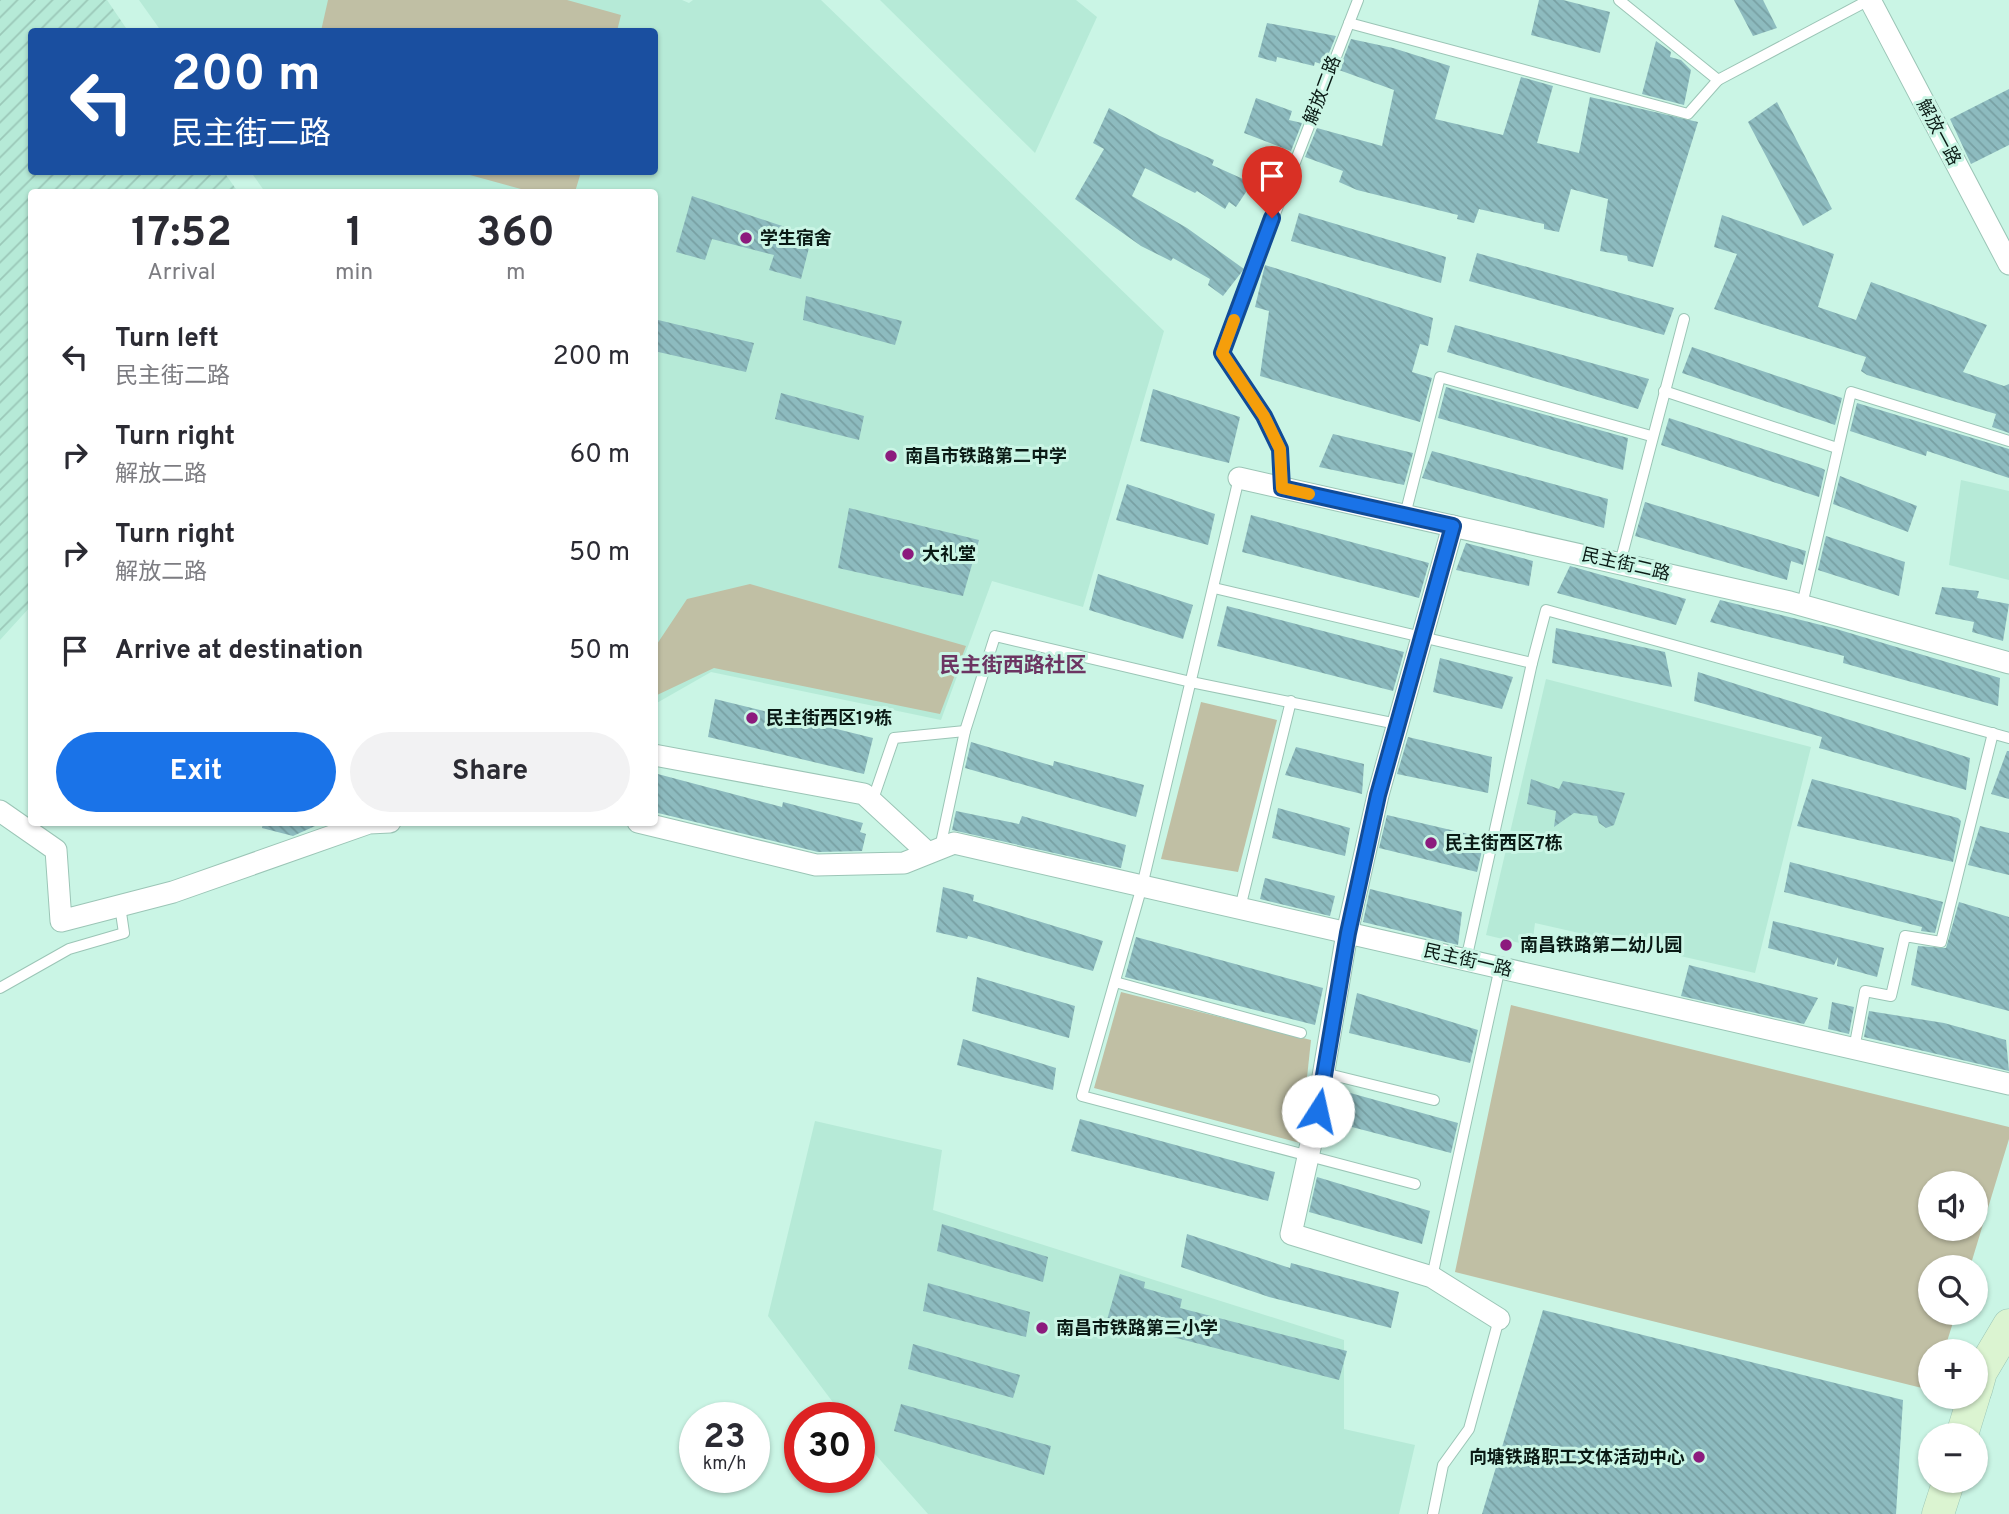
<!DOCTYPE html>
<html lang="en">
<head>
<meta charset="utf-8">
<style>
	:root { --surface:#fff; --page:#f2f2f3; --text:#2b2b33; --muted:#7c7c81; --accent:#1a73e8 }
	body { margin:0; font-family:Overpass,"Noto Sans SC",sans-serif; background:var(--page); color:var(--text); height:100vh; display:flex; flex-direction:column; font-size:26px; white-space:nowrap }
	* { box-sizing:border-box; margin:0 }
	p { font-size:23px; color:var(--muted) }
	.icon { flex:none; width:38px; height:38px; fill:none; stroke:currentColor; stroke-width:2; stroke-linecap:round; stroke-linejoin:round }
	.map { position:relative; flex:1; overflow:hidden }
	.side { position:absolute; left:28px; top:189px; width:630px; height:637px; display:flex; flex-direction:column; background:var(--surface); border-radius:7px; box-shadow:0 2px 5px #0004 }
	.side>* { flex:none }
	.hud { position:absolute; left:28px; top:28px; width:630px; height:147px; border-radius:7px; box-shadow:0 2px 5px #0004; background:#1a4fa0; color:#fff; overflow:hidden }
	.buttons { position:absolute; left:1918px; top:1171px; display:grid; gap:14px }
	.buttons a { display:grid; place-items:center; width:70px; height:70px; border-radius:50%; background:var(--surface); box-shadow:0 2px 5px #0004; font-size:35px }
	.speed { position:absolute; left:679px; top:1402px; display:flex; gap:14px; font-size:35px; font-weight:700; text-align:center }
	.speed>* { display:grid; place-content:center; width:91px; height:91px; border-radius:50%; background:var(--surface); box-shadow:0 2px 5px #0004; line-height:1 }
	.speed small { font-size:18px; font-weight:400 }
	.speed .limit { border:10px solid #d22; background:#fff; color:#111 }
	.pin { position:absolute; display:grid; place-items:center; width:60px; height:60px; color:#fff; margin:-72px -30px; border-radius:50% 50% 50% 0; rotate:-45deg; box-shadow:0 0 7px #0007 }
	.pin .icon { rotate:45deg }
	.me { position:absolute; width:77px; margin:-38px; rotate:10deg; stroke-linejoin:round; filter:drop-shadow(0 0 5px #0008) }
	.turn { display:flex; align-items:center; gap:24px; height:147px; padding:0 28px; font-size:32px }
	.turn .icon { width:91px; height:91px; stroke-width:2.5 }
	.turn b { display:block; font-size:49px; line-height:60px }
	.eta { display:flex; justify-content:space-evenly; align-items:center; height:119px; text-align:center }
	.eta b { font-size:42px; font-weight:700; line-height:49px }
	.action { display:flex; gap:14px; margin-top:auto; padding:14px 28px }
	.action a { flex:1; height:80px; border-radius:42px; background:var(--accent); color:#fff; font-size:28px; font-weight:700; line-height:80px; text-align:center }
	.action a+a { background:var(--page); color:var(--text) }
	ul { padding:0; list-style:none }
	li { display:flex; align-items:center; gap:21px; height:98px; padding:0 28px }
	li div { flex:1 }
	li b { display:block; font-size:26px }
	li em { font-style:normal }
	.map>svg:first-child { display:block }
</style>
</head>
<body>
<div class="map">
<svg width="2009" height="1514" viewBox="0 0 2009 1514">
	<defs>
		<pattern id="industrial-furrows" width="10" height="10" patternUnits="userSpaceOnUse" patternTransform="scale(1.75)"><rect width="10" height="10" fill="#b6ead7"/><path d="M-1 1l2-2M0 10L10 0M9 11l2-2" fill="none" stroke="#9bc8b8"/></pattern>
		<pattern id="building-back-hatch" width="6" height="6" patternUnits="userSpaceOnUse" patternTransform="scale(1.75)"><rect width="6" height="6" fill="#8dbbbf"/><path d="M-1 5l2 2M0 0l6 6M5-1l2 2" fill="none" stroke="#78a0a3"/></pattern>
	</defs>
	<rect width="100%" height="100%" fill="#caf5e5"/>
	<g fill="#b6ead7">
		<polygon points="139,0 682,0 689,3 693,0 821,0 1164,331 1083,607 992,581 941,720 711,672 655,704 654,192 265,192 251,172 654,172 654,32 161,31"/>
		<polygon points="880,0 1076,0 1097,17 1035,153"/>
		<polygon points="1961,480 2009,491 2009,580 1949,565"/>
		<polygon points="1546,679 1811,747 1755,973 1535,923 1532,946 1486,935"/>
		<polygon points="815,1121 942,1150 933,1210 1344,1340 1344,1429 1415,1445 1399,1514 928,1514 859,1436 859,1418 844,1417 768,1316"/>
	</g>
	<polygon fill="url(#industrial-furrows)" points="0,0 107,0 128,31 32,32 32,172 224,172 238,192 32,192 31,606 0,640"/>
	<g fill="#c0bfa4" fill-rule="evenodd">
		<polygon points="328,0 567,0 621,15 617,31 321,31"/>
		<polygon points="459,172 458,172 581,172 575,192 532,192"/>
		<polygon points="750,584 966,646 940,714 714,668 655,696 655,647 687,599"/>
		<polygon points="1201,702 1277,720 1238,872 1161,859"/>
		<polygon points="1121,992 1311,1040 1300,1143 1094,1088"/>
		<path d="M1511,1005L2009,1127V1139L1970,1267H1930V1312L1956,1313L1944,1351H1930V1390L1455,1272ZM1976,1183V1228H1930V1183Z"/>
	</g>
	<g fill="url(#building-back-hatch)">
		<polygon points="1539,0 1563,0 1610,12 1600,53 1531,35"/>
		<polygon points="1734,0 1763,0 1777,28 1753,36"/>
		<polygon points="1267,23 1336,36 1324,65 1315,62 1314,66 1277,57 1276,62 1258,57"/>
		<polygon points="1351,39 1393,48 1450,66 1435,119 1503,135 1521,77 1553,86 1537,143 1579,153 1590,97 1698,122 1653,267 1628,261 1627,256 1600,251 1608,199 1571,189 1559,232 1544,229 1544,224 1479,209 1474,223 1457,219 1458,215 1357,190 1339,182 1343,171 1305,157 1317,128 1382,146 1394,90 1339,70"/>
		<polygon points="1656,41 1671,52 1670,57 1681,60 1691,70 1684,105 1642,94"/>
		<polygon points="2009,89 2009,145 1971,164 1950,119"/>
		<polygon points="1256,98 1292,111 1289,120 1302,123 1291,151 1244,133"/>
		<polygon points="1777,102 1832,209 1803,226 1748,122"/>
		<polygon points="1109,108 1160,136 1214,160 1212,165 1252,183 1236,207 1229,202 1225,209 1197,191 1195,193 1145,168 1132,196 1187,228 1244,269 1223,296 1208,285 1210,279 1173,258 1171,261 1141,246 1075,199 1104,149 1093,143"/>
		<polygon points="692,196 812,236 801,279 769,270 774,255 712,239 705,260 676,252"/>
		<polygon points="1299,213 1446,257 1441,283 1291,241"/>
		<polygon points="1722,215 1834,254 1818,307 1856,320 1871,282 1987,325 1963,372 2004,386 2009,384 2009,433 1992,427 1996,414 1867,375 1861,371 1866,357 1714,309 1737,254 1714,247"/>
		<polygon points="1477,253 1674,308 1664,335 1469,281"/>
		<polygon points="1265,265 1433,318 1428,346 1420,344 1412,372 1432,378 1420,422 1260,376 1269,311 1255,307"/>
		<polygon points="806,296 902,321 895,345 803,320"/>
		<polygon points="654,319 754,343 746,372 654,351"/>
		<polygon points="1455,325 1649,379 1638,409 1447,352"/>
		<polygon points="1692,347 1842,398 1835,425 1682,373"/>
		<polygon points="1446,387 1628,438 1623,470 1438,418"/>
		<polygon points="1153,389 1240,417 1229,463 1140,441"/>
		<polygon points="781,393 864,416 859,440 775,419"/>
		<polygon points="1857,403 2009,449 2009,478 1927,451 1926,456 1850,431"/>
		<polygon points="1669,418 1821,468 1825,470 1819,497 1661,445"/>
		<polygon points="1333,434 1413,453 1404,485 1319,467"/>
		<polygon points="1432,451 1608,499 1604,528 1422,478"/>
		<polygon points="1840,476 1917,506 1908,532 1833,504"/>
		<polygon points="1127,484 1215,514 1208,545 1116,520"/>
		<polygon points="1645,502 1806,551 1803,565 1791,561 1787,580 1635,536"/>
		<polygon points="849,508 979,540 963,596 838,568"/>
		<polygon points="1251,515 1429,563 1419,598 1242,552"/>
		<polygon points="1826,536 1905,562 1899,596 1818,570"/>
		<polygon points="1466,543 1533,561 1529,586 1456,570"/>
		<polygon points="1570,566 1686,599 1676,625 1557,593"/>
		<polygon points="1098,574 1193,605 1183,639 1089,610"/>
		<polygon points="1942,587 1979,591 1977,598 2009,604 2003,641 1972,632 1974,622 1935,614"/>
		<polygon points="1720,600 1833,628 2000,678 1998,706 1843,663 1844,656 1710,622"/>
		<polygon points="1227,606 1404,652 1393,691 1217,646"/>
		<polygon points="1556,628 1665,652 1672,687 1552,663"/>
		<polygon points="1440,658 1513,677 1502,709 1433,692"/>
		<polygon points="1698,672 1970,758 1966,790 1819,748 1822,737 1694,701"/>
		<polygon points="715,699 873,738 864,774 708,737"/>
		<polygon points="1408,737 1492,757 1488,793 1397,774"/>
		<polygon points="971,742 1053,766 1054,761 1144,785 1136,817 965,768"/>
		<polygon points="1296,747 1364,764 1362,794 1285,775"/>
		<polygon points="2007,751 2009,751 2009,799 1991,794"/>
		<polygon points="654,773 782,807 783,802 863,823 860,832 866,834 862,851 818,852 654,812"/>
		<polygon points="1531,779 1559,789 1563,781 1625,793 1614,825 1606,828 1599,823 1597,816 1574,813 1554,827 1556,811 1527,804"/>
		<polygon points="1812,779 1958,818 1961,821 1953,862 1797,826"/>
		<polygon points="1278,808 1350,828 1345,856 1272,838"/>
		<polygon points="956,811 1019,824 1022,816 1126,845 1121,868 952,830"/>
		<polygon points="1387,815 1485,838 1477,872 1379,848"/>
		<polygon points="263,822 324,822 293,836 262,828"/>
		<polygon points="1980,826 2009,833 2009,875 1968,865"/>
		<polygon points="1790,862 1943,902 1935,933 1921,931 1922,927 1784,892"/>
		<polygon points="1265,878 1335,896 1330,916 1260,899"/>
		<polygon points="943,887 974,895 973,901 1103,941 1093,971 968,936 967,939 936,932"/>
		<polygon points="1370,889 1462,912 1458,945 1363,922"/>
		<polygon points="1959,902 2009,917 2009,1011 1911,985 1918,946 1946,948"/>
		<polygon points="1773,921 1884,948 1877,977 1837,966 1838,957 1834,965 1768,948"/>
		<polygon points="1136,937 1323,988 1315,1025 1125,977"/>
		<polygon points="1689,965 1818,998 1804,1024 1681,996"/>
		<polygon points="977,977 1075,1006 1069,1038 972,1011"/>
		<polygon points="1357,993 1478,1030 1470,1063 1349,1033"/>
		<polygon points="1832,1002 1854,1007 1849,1034 1828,1029"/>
		<polygon points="1869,1011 1944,1023 2006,1040 2009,1071 1864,1037"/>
		<polygon points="963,1039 1056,1068 1053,1090 957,1065"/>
		<polygon points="1336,1089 1458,1123 1451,1153 1329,1121"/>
		<polygon points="1080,1119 1275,1172 1268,1201 1071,1151"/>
		<polygon points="1317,1177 1430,1211 1422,1244 1309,1212"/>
		<polygon points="942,1224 1048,1257 1043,1282 937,1251"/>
		<polygon points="1187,1234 1290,1268 1291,1263 1399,1292 1391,1328 1269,1297 1181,1267"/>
		<polygon points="1120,1274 1145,1282 1144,1288 1182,1299 1180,1308 1347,1351 1339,1380 1107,1320"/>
		<polygon points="928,1283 1030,1312 1026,1337 923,1311"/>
		<polygon points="1543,1310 1903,1400 1896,1514 1482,1514"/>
		<polygon points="913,1344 1020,1375 1013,1398 908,1369"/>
		<polygon points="901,1404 1051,1446 1044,1475 894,1431"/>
	</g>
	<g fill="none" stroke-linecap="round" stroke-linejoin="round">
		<g stroke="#9bc5b6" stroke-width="12">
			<g id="lane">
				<polyline points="1619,0 1718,80 1869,0"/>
				<polyline points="1349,23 1688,114 1718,80"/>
				<polyline points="1664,391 1837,448"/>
				<polyline points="1239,478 1142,886 1082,1096 1415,1184"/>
				<polyline points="1282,488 1280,449 1264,416 1221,353 1358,0"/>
				<polyline points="1405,515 1440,377 1651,436"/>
				<polyline points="1620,563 1684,319"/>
				<polyline points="1214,588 1532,663 1466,960"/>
				<polyline points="1802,605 1851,392 2009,441"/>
				<polyline points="1532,663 1546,610 2009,738"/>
				<polyline points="872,802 894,738 965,731"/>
				<polyline points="940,848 965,731 995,636 1191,682 1397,724"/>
				<polyline points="1240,908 1291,701"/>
				<polyline points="1115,982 1301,1033"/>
				<polyline points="0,988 69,949 124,933 120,906"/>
				<polyline points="1854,1049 1865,991 1891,996 1905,936 1941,942 1993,733"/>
				<polyline points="1324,1073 1434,1100"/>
				<polyline points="1432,1277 1500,967"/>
				<polyline points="1433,1514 1443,1465 1469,1429 1499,1319"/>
			</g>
		</g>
		<g stroke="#9bc5b6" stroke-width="23">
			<g id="street">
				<polyline points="1870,0 2009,264"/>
				<polyline points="1239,478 1790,602 2009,663"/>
				<polyline points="1453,526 1378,795 1347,933 1314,1130 1291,1234 1432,1277 1499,1319"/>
				<polyline points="654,755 864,794 928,853"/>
				<polyline points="0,811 56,850 61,921 173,892 369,823 390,822"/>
				<polyline points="638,822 816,865 904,863 954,843 2009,1084"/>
			</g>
		</g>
		<g stroke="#9bc5b6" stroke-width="33">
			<g id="secondary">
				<polyline points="1976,1390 1981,1372 2009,1325"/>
				<polyline points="1962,1435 1974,1396"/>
				<polyline points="1938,1514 1949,1480"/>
			</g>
		</g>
		<use href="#lane" stroke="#fff" stroke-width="10"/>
		<use href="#street" stroke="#fff" stroke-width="21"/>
		<use href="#secondary" stroke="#dbf4d1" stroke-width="32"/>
	</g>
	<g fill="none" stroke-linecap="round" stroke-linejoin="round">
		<g stroke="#114b97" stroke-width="18">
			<polyline id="route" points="1272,218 1222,353 1264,416 1280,449 1282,488 1453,526 1378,795 1348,933 1318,1111"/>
		</g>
		<use href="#route" stroke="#1a73e8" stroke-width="12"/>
		<polyline stroke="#f59e0b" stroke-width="12" points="1234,320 1222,353 1264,416 1280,449 1282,488 1309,494"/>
	</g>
	<g fill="#8c1b7d" stroke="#caf5e5" stroke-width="2.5">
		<circle cx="746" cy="238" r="7"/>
		<circle cx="891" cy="456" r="7"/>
		<circle cx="908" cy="554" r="7"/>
		<circle cx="752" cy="718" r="7"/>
		<circle cx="1431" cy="843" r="7"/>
		<circle cx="1506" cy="945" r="7"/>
		<circle cx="1042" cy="1328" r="7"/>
		<circle cx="1699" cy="1457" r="7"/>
	</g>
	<g text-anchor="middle" stroke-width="6" stroke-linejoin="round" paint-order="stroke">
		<g font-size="18" fill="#0a1a15" stroke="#caf5e5">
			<text transform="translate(1322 90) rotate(-69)" y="6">解放二路</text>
			<text transform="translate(1939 132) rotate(62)" y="6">解放一路</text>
			<text transform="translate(1626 564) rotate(13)" y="6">民主街二路</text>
			<text transform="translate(1468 960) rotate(13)" y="6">民主街一路</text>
		</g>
		<g font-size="18" font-weight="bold" fill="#0a1a15" stroke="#caf5e5" text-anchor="start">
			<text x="760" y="244">学生宿舍</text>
			<text x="905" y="462">南昌市铁路第二中学</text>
			<text x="922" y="560">大礼堂</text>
			<text x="766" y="724">民主街西区19栋</text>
			<text x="1445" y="849">民主街西区7栋</text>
			<text x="1520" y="951">南昌铁路第二幼儿园</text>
			<text x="1056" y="1334">南昌市铁路第三小学</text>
			<text x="1685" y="1463" text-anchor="end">向塘铁路职工文体活动中心</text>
		</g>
		<g font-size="21" font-weight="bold" fill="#6c3562" stroke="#caf5e5">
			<text x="1013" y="672">民主街西路社区</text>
		</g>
	</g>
</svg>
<div class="buttons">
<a><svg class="icon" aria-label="sound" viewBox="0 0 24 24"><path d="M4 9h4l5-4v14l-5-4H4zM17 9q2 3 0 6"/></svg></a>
<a><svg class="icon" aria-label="search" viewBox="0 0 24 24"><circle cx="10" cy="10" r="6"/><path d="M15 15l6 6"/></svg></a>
<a>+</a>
<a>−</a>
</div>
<div class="speed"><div>23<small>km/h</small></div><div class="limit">30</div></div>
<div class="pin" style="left:1272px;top:218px;background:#d93025"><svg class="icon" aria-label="arrive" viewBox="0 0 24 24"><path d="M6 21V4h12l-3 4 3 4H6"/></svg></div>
<svg class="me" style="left:1318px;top:1111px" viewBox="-20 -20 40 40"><circle r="19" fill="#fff"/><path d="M0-13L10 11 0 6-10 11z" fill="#1a73e8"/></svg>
<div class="hud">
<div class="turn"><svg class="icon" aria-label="left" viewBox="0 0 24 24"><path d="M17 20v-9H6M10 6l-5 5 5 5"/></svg><div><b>200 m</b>民主街二路</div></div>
</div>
<section class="side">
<div class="eta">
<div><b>17:52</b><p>Arrival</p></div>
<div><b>1</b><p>min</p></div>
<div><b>360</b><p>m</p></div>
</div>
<ul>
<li><svg class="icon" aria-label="left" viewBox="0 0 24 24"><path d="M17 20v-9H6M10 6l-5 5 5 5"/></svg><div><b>Turn left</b><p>民主街二路</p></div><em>200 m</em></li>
<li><svg class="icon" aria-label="right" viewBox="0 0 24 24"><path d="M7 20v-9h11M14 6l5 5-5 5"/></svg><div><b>Turn right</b><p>解放二路</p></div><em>60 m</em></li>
<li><svg class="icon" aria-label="right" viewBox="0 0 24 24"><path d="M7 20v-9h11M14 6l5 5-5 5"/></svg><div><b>Turn right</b><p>解放二路</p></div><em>50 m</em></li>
<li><svg class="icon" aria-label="arrive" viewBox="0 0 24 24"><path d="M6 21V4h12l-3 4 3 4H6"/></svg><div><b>Arrive at destination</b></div><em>50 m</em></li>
</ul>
<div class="action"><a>Exit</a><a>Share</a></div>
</section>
</div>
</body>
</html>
